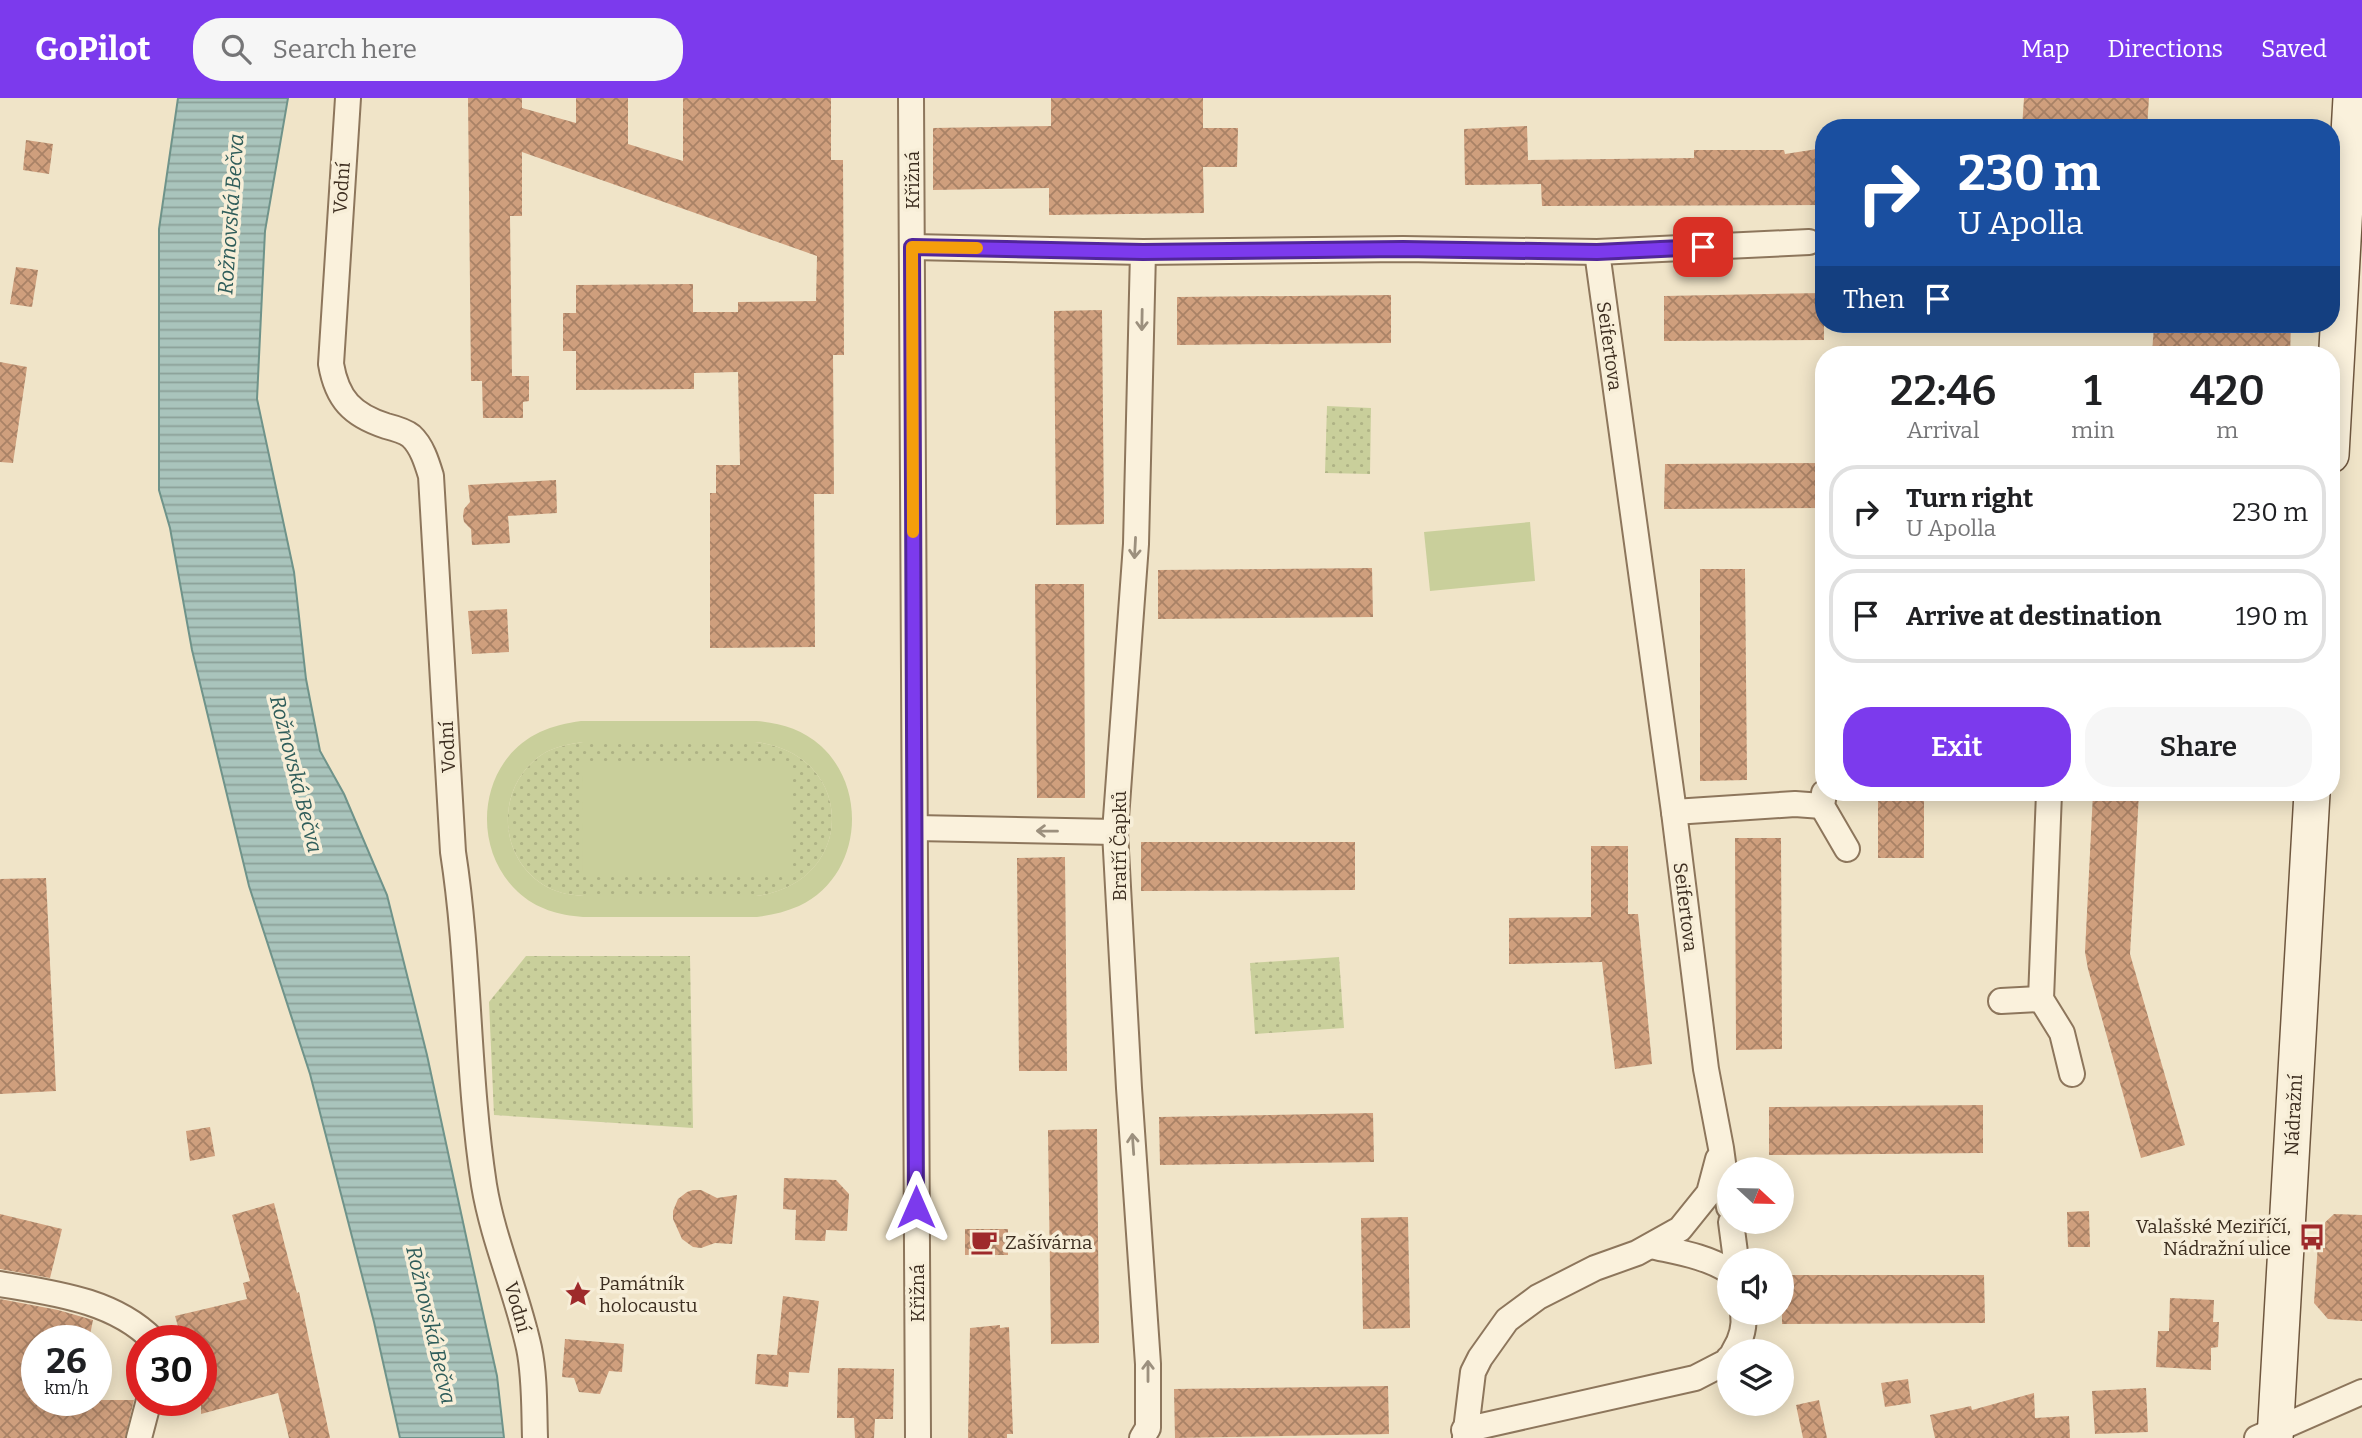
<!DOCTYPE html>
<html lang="en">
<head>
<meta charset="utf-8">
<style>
	:root { --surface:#fff; --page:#f6f6f6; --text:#202124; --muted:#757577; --line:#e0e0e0; --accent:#7c3aed }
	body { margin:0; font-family:Bitter,serif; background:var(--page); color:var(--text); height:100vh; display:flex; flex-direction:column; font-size:26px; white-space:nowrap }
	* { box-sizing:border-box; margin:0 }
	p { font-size:23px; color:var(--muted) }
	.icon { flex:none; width:38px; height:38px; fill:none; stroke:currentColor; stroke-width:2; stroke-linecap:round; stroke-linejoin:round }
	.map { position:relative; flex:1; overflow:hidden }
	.details { position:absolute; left:1815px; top:248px; width:525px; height:455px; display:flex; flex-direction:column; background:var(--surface); border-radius:28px; box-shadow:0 4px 18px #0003 }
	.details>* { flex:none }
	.guide { position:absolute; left:1815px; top:21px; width:525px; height:214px; border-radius:28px; box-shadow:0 4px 18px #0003; background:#1a4fa0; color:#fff; overflow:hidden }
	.needle { width:46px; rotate:112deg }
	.controls { position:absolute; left:1717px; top:1059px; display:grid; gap:14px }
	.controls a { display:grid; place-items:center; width:77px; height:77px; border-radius:50%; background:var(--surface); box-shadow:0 4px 18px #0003; font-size:35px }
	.speed { position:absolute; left:21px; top:1227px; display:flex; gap:14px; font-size:35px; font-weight:700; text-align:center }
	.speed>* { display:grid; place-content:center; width:91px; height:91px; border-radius:50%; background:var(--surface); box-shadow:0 4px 18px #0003; line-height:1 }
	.speed small { font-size:18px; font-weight:400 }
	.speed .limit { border:10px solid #d22; background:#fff; color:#111 }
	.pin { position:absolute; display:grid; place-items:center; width:60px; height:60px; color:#fff; margin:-30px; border-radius:14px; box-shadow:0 4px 10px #0006 }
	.me { position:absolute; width:77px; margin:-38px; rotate:0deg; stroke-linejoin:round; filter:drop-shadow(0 0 5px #0008) }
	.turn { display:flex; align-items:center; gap:24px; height:147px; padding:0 28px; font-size:32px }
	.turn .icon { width:91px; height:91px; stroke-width:2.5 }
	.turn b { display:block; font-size:49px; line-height:60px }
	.then { display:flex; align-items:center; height:66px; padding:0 28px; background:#0003; gap:14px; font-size:26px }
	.eta { display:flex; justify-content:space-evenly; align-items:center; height:119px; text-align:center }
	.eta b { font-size:42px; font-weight:600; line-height:49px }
	.button { display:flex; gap:14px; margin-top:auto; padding:14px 28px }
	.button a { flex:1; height:80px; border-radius:28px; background:var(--accent); color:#fff; font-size:28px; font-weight:600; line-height:80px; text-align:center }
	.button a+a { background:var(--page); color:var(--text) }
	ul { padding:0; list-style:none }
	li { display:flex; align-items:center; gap:21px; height:94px; margin:0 14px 10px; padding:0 14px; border:4px solid var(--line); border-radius:28px }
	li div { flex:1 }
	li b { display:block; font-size:26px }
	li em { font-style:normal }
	header { display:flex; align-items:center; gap:42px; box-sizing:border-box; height:98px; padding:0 35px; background:var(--accent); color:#fff }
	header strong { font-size:33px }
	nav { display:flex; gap:38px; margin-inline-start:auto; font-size:24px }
	.search { width:490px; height:63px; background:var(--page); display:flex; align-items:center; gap:18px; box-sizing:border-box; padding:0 24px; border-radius:28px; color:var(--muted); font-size:26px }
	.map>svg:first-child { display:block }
</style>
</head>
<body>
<header>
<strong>GoPilot</strong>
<div class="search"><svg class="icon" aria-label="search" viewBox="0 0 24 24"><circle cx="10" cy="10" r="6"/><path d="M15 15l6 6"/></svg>Search here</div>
<nav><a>Map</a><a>Directions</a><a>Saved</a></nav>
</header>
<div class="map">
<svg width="2362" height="1340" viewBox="0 0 2362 1340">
	<defs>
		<pattern id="grass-dots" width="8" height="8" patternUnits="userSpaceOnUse" patternTransform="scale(1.75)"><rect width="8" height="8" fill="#c9cf9b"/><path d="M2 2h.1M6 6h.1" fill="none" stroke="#aeb285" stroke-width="1.8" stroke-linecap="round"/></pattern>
		<pattern id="water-rules" width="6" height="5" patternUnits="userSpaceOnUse" patternTransform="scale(1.75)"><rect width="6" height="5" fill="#a9c4bc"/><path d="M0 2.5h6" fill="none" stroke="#8ba098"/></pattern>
		<pattern id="building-cross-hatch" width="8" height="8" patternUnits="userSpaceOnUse" patternTransform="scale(1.75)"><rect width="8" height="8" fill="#cf9f7d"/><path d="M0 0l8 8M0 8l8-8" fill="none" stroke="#a98266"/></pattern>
	</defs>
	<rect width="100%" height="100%" fill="#f0e4c8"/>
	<g fill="url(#grass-dots)">
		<polygon points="1327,308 1371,310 1370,376 1325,375"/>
		<path d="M583,644H755C857,655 858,785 756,798H584C571,797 558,795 547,789C495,760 495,684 546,654C558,648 570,646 583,644Z"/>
		<polygon points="526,858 690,858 693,1030 494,1017 489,904"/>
		<polygon points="1339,859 1344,930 1255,936 1250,865"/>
	</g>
	<g fill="#c9cf9b" fill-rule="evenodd">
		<polygon points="1530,424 1535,483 1430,493 1424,434"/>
		<path d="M581,623H756C780,625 802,631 821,648C869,692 861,779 799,808C785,814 772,817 757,819H583C559,817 536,811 518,794C470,750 478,663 540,634C553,628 567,625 581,623ZM583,644H755C857,655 858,785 756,798H584C571,797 558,795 547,789C495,760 495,684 546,654C558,648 570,646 583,644Z"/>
		<polygon points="583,667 793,667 793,777 582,777"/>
	</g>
	<polygon fill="url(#water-rules)" stroke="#6f938a" stroke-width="2" points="178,0 288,0 265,133 257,301 294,474 306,581 320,653 344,696 387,797 427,957 469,1152 497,1278 504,1340 400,1340 374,1224 310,976 249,788 192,552 170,430 159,392 159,131"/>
	<g fill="url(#building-cross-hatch)">
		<polygon points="468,0 522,0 522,10 576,25 576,0 628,0 628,46 683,63 683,0 831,0 831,62 843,62 844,257 833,257 834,396 814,396 815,549 710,550 710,395 716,395 716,367 740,367 738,274 694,275 694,291 576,292 576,253 563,253 563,215 576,215 576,187 693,186 693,214 738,214 738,204 816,203 817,158 522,54 522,118 510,118 512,278 529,278 529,303 523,304 523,320 483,320 482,283 471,283"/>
		<polygon points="1051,0 1203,0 1203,30 1238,30 1237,69 1203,69 1204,115 1049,117 1049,90 933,92 933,30 1051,28"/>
		<polygon points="2024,0 2149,0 2147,30 2022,30"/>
		<polygon points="1527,28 1528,62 1694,60 1694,52 1784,52 1785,56 1824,50 1824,107 1542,108 1541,86 1465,87 1464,31"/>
		<polygon points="26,42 53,46 49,76 23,72"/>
		<polygon points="16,169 38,172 32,209 10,206"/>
		<polygon points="1824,195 1824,242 1664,243 1664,198"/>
		<polygon points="1391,197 1391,245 1177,247 1177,199"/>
		<polygon points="1102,212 1104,426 1056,427 1054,213"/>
		<polygon points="2154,226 2291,226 2290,257 2152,257"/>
		<polygon points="0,264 27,269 13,365 0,364"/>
		<polygon points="1824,365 1824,410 1664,411 1665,366"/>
		<polygon points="556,382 557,415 508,418 510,445 472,447 471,431 464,424 463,418 464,411 470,404 468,387"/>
		<polygon points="1372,470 1373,519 1158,521 1158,472"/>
		<polygon points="1700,471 1745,471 1747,682 1700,683"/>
		<polygon points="1035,486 1084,486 1085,700 1037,700"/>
		<polygon points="507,511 509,554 472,556 468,513"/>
		<rect x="1878" y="695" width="46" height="65"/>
		<polygon points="2093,695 2139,695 2130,856 2185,1047 2141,1060 2088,871 2085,854"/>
		<polygon points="1735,740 1781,740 1782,951 1736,952"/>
		<polygon points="1141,744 1355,744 1355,792 1141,793"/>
		<polygon points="1591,748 1628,748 1628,816 1638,816 1652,966 1615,971 1602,864 1509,866 1509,820 1591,819"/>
		<polygon points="1065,759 1067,973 1019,973 1017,760"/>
		<polygon points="46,780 56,993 0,996 0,781"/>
		<polygon points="1983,1007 1983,1055 1769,1057 1769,1009"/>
		<polygon points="1373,1015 1374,1064 1160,1067 1159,1019"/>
		<polygon points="210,1029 215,1058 190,1063 186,1033"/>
		<polygon points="1097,1031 1099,1245 1051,1246 1048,1032"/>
		<polygon points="784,1080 836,1082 849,1096 847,1133 826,1132 825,1143 795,1142 796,1112 783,1111"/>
		<polygon points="693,1092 701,1092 717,1100 737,1097 732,1146 715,1145 701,1150 693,1149 682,1141 673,1121 673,1113 678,1101 687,1094"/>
		<polygon points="274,1105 297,1195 299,1194 330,1340 289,1340 278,1295 201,1316 201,1242 182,1242 175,1218 247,1201 243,1185 250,1183 232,1117"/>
		<polygon points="2089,1113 2090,1149 2068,1149 2067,1114"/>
		<polygon points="0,1116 62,1131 50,1180 0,1171"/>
		<polygon points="2334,1116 2362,1117 2362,1223 2328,1221 2314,1205 2319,1130"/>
		<polygon points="1408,1119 1410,1230 1363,1231 1361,1120"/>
		<rect x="965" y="1131" width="43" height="26"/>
		<polygon points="1782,1177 1984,1177 1985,1225 1782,1226"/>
		<polygon points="783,1198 819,1203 809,1275 789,1274 788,1289 755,1286 757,1256 777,1257"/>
		<polygon points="2170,1200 2214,1202 2213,1224 2219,1224 2218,1249 2211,1250 2211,1272 2156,1269 2158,1233 2169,1233"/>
		<polygon points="0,1201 58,1212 93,1222 89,1242 37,1242 37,1302 134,1302 125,1340 0,1340"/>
		<polygon points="1000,1227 1000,1230 1009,1229 1013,1336 1007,1336 1007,1340 968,1340 970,1230"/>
		<polygon points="565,1241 624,1246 622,1274 609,1273 600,1296 579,1294 574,1280 562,1279"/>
		<polygon points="838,1270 894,1271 893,1321 875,1321 874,1340 855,1340 854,1320 837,1320"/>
		<polygon points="1908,1281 1911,1305 1885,1309 1881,1285"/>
		<polygon points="1388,1288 1389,1336 1175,1340 1174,1291"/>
		<polygon points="2146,1290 2148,1334 2095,1336 2092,1293"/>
		<polygon points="2034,1295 2035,1320 2069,1318 2070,1340 1935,1340 1930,1317 1971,1308 1972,1312"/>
		<polygon points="1819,1302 1827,1340 1803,1340 1796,1307"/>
	</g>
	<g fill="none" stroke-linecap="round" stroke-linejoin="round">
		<g stroke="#8d765c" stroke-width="28">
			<g id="street">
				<path d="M348,0L331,266C337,301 352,317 386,328C394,330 405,333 411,338C422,348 427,365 431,378L453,754C470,864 467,976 484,1087C493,1142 517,1195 529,1250C535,1279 534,1310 535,1340"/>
				<polyline points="911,0 918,1340"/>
				<polyline points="912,149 1143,154 1403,151 1597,154 1809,144"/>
				<polyline points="1597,154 1674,714 1706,971 1721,1050 1729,1109"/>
				<polyline points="1824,695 1822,708 1847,751"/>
				<polyline points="2049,695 2041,901 2062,935 2072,976"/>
				<polyline points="1674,714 1795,706 1822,708"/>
				<polyline points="915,730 1115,734"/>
				<polyline points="2001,903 2041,901"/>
				<polyline points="1731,1124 1736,1162"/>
				<path d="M1651,1148C1677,1154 1706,1158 1729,1173"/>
				<path d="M0,1186C53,1195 114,1202 153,1242"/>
				<path d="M1734,1253C1741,1242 1745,1228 1743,1214"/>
				<polyline points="1464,1332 1695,1280 1726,1264 1729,1260"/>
				<polyline points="139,1340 149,1302"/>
				<polyline points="1142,1340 1148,1330 1148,1266 1129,990 1115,734 1136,446 1143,154"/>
				<polyline points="1465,1340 1473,1274 1480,1260 1507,1222 1538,1199 1595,1170 1637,1155 1680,1131 1709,1095 1718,1061"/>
				<polyline points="2257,1340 2362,1294"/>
			</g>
		</g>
		<g stroke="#6f573f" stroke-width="38">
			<g id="secondary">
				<polyline points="2331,357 2351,0"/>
				<polyline points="2275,1340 2312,695"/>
			</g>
		</g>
		<use href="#street" stroke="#faf1dc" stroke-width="24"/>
		<use href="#secondary" stroke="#faf1dc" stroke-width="35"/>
	</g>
	<defs><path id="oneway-shaft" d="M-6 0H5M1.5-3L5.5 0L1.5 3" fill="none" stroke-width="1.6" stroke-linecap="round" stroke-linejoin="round" transform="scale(1.75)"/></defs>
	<g stroke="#9c907e">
		<use href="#oneway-shaft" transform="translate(1142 222) rotate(91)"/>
		<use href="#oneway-shaft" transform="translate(1135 450) rotate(93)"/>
		<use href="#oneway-shaft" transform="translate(1047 733) rotate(-179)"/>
		<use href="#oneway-shaft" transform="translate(1133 1046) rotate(-94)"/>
		<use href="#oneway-shaft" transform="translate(1148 1273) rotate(-90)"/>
	</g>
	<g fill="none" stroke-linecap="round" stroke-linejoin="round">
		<g stroke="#51269a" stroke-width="18">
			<polyline id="route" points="916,1109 912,149 1143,154 1403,151 1597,154 1703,149"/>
		</g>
		<use href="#route" stroke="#7c3aed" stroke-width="12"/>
		<polyline stroke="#f59e0b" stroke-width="12" points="913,434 912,149 977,150"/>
	</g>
	<defs>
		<g id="bus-bare" transform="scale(2.1)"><path d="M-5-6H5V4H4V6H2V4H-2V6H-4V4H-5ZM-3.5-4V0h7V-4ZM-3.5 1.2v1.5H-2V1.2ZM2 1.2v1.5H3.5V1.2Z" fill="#9e2a2b" stroke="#f7eed8" stroke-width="2.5" paint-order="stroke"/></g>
		<g id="cafe-bare" transform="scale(2.1)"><path d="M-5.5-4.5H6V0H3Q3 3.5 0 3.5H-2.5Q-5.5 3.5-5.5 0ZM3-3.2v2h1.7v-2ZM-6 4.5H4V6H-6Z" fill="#9e2a2b" stroke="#f7eed8" stroke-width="2.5" paint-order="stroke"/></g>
		<g id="sight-bare" transform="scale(2.1)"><path d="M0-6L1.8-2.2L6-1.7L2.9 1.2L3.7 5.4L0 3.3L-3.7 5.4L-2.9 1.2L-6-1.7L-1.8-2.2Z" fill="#9e2a2b" stroke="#f7eed8" stroke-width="2.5" paint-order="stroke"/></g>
	</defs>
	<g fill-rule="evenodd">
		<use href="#bus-bare" x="2312" y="1139"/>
		<use href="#cafe-bare" x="984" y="1144"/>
		<use href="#sight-bare" x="578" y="1196"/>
	</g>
	<g text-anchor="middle" stroke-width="7" stroke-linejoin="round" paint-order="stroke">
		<g font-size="19" fill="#3d2e20" stroke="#f7eed8">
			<text transform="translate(912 82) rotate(-90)" y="7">Křižná</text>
			<text transform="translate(341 90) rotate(-86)" y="7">Vodní</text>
			<text transform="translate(1610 248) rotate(82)" y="7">Seifertova</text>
			<text transform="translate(447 649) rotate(-93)" y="7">Vodní</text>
			<text transform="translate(1119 748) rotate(-90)" y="7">Bratří Čapků</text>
			<text transform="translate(1686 809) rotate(83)" y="7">Seifertova</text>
			<text transform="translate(2293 1017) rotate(-87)" y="7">Nádražní</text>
			<text transform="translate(917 1195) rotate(-90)" y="7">Křižná</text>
			<text transform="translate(518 1209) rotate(74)" y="7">Vodní</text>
		</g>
		<g font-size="19" fill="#3d2e20" stroke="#f7eed8" text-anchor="start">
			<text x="2291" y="1135" text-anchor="end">Valašské Meziříčí,<tspan x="2291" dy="22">Nádražní ulice</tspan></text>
			<text x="1005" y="1151">Zašívárna</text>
			<text x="599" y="1192">Památník<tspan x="599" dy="22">holocaustu</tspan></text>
		</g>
		<g font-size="21" font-style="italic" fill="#2f5d5a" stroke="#f7eed8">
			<text transform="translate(231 116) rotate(-86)" y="7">Rožnovská Bečva</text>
			<text transform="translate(296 676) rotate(76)" y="7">Rožnovská Bečva</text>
			<text transform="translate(431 1227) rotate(77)" y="7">Rožnovská Bečva</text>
		</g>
	</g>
</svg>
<div class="controls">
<a><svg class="needle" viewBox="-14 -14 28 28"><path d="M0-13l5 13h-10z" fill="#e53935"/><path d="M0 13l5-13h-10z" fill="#757577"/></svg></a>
<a><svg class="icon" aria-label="sound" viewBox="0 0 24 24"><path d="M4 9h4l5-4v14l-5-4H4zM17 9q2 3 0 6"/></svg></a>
<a><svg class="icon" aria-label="layers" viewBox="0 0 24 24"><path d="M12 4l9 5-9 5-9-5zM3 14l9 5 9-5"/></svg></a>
</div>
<div class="speed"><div>26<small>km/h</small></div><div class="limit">30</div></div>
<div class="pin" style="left:1703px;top:149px;background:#d93025"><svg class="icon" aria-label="arrive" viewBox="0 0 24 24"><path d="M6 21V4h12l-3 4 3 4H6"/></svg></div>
<svg class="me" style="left:916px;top:1109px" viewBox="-20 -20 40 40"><path d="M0-17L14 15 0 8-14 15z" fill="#7c3aed" stroke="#fff" stroke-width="4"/></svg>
<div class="guide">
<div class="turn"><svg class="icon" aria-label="right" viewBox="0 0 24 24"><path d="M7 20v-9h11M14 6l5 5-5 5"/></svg><div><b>230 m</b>U Apolla</div></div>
<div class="then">Then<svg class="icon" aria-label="arrive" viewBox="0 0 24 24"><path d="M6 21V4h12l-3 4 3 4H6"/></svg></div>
</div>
<section class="details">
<div class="eta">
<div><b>22:46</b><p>Arrival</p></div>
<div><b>1</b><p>min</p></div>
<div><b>420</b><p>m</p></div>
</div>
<ul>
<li><svg class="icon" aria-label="right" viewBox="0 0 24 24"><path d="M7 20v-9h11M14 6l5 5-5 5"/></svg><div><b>Turn right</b><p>U Apolla</p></div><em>230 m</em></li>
<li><svg class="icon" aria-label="arrive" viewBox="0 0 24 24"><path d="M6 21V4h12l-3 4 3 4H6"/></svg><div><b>Arrive at destination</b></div><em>190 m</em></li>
</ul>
<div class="button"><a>Exit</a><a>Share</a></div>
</section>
</div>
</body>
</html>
